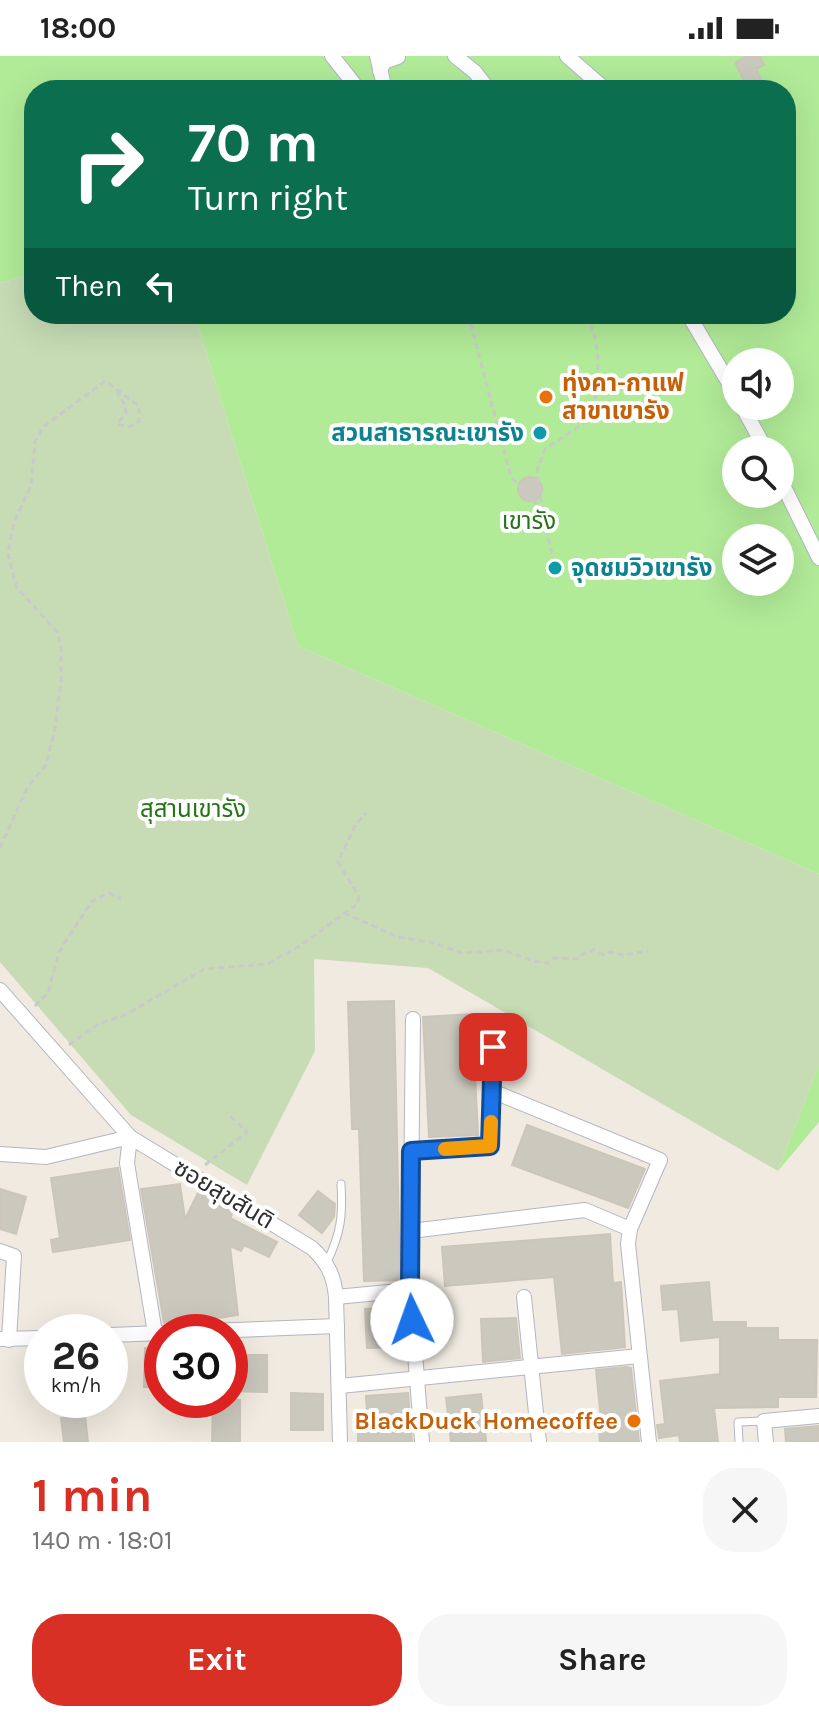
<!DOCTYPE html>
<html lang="en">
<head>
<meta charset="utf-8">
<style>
	:root { --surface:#fff; --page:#f6f6f6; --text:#222; --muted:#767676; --accent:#d93025 }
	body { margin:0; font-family:Karla,"Noto Sans Thai",sans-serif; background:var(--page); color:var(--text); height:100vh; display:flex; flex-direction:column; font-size:30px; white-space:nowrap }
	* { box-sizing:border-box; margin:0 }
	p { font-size:26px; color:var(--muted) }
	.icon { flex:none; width:44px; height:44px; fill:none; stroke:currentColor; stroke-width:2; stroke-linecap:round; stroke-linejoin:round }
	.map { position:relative; height:1386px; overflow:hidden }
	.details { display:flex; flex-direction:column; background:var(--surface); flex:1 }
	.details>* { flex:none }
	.banner { position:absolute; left:24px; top:24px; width:772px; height:244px; border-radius:32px; box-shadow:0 8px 32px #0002; background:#0b6e4f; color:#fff; overflow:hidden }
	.controls { position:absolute; left:722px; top:292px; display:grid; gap:16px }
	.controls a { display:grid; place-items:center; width:72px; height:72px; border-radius:50%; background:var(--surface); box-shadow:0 8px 32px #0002; font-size:40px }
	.speed { position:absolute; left:24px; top:1258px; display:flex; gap:16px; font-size:40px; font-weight:700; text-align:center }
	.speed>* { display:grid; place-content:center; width:104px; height:104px; border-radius:50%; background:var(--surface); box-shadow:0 8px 32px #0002; line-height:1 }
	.speed small { font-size:20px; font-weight:400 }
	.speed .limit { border:12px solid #d22; background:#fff; color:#111 }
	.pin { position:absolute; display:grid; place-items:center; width:68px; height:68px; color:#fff; margin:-34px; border-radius:16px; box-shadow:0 4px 12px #0006 }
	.me { position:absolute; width:88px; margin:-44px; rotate:357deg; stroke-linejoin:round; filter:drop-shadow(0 0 6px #0008) }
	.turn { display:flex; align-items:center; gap:28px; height:168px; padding:0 32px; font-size:36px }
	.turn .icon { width:104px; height:104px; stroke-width:2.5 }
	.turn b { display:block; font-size:56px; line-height:68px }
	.then { display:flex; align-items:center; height:76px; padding:0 32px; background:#0003; gap:16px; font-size:30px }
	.round { display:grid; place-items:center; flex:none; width:84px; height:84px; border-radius:32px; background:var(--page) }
	.headline { display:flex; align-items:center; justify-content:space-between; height:136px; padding:0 32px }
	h1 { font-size:48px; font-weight:700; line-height:60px; color:var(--accent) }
	.action { display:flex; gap:16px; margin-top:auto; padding:16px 32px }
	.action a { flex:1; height:92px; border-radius:32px; background:var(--accent); color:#fff; font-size:32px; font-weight:700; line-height:92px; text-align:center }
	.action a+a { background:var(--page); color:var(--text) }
	.status { display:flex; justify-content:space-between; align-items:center; height:56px; padding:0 40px; background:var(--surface); direction:ltr }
	.status svg { height:22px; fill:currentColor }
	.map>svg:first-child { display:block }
</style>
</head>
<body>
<div class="status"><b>18:00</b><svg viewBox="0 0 49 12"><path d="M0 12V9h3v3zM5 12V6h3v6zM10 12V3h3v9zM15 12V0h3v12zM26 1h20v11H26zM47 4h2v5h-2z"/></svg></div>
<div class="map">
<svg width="819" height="1386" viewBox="0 0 819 1386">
	<rect width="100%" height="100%" fill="#f0eae0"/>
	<g fill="#b1eb98" fill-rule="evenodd">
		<path d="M0,0H819V818L298,590L194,258H786V34H34V217L0,227ZM736,306H780V350H736ZM736,394H780V438H736ZM736,482H780V526H736Z"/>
		<polygon points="819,1008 819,1066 778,1115"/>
	</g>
	<polygon fill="#c7dcb5" points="34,217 34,258 194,258 298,590 819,818 819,1008 778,1115 428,912 314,903 315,995 247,1129 131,1059 0,906 0,227"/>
	<g fill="#cbc8be" stroke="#ccc6b9" stroke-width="2">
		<polygon points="747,0 760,0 764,9 756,13 761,23 747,30 735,7"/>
		<circle cx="530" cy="433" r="12"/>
		<polygon points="394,945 400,1224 364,1225 359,1073 352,1073 348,946"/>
		<polygon points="472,958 478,1079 429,1081 423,961"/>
		<polygon points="527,1069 645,1113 628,1152 512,1109"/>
		<polygon points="118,1112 130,1184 53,1196 51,1184 60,1182 51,1122"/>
		<polygon points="180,1128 185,1163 199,1135 233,1156 230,1162 277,1186 269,1201 244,1189 241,1195 230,1190 238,1259 168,1270 164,1267 141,1133"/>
		<polygon points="0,1133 26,1141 16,1178 0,1173"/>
		<polygon points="318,1135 335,1148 334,1161 322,1177 299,1159"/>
		<polygon points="610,1178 613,1227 621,1226 625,1291 562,1298 554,1221 445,1230 442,1191"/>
		<polygon points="709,1226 712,1266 746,1266 746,1272 778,1272 778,1284 817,1284 816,1341 778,1341 778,1351 714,1352 718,1386 680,1386 679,1379 659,1382 657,1369 665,1368 660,1325 720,1318 720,1281 681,1285 678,1253 663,1254 661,1230"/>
		<polygon points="401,1252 404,1291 367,1292 365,1253"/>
		<polygon points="516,1262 520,1302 483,1306 481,1263"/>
		<polygon points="145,1292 162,1293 162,1332 144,1331"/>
		<polygon points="230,1299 267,1299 267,1336 230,1335"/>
		<polygon points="626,1311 631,1312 639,1386 600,1386 599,1374 602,1374 596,1314"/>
		<polygon points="291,1337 323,1338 323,1374 291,1374"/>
		<polygon points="408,1337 412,1386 358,1386 358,1374 368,1374 366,1340"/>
		<polygon points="481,1338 486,1385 451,1386 446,1342"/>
		<polygon points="213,1344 240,1344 240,1386 212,1386"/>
		<polygon points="85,1359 88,1386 64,1386 61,1362"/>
		<polygon points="819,1370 819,1386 786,1386 785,1373"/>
	</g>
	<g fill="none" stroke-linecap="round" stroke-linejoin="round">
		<g stroke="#b4b5c2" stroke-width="9">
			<g id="service">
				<path d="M327,1206C341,1177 343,1159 341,1128"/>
				<polyline points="739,1386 738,1366 764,1365"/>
			</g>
		</g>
		<g stroke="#b4b5c2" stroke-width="16">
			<g id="minor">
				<polyline points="332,0 359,34"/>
				<polyline points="377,0 385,34"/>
				<polyline points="455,0 475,16 489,34"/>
				<polyline points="567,0 606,34"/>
				<polyline points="380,15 384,6 398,1"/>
				<polyline points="688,258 736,339"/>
				<polyline points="742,350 766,394"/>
				<polyline points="780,423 819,502"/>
				<path d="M0,934L130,1081L312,1192C328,1207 334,1220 336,1241L340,1386"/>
				<polyline points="413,963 410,1234 422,1386"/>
				<polyline points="492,1035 660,1104 630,1173 628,1188 649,1386"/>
				<polyline points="411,1095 490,1090 493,991"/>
				<polyline points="0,1098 46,1101 130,1081 127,1107 155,1277"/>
				<polyline points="411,1175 585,1154 630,1173"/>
				<polyline points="0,1195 14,1200 9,1284"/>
				<polyline points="336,1241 410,1234"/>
				<polyline points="524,1241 539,1386"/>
				<polyline points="182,1276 337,1270"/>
				<polyline points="110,1279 162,1277"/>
				<polyline points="0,1283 42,1282"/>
				<polyline points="340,1330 639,1300"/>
				<polyline points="766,1386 764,1365 819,1360"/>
			</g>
		</g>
		<g stroke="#c9c9c9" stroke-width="3" stroke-dasharray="6 4" stroke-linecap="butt">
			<path d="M468,258L511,421L542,453L537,415L545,393L592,362C598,323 604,296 586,258"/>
			<polyline points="542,453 555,512"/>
			<path d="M0,792L28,730L46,709L55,671L61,625V594L58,577L17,532L13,518L8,497L14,466L31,429L35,386L43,371L105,325L139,350V365C131,371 126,373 117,367L126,358L125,349L117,336"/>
			<polyline points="344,857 398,881 435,887 461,897 503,894 533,905 548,907 554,902 579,903 583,898 594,894 604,899 610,896 623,899 648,895"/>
			<polyline points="35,950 48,937 59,896 91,846 109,837 121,843"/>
			<polyline points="69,989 99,968 127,958 204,913 267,908 300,890 357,848 359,840 338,806 356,768 366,757"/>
			<polyline points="205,1109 247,1076 227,1057"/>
		</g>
		<use href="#service" stroke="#fff" stroke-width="7"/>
		<use href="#minor" stroke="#fff" stroke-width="14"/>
	</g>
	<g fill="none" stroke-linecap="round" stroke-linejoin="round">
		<g stroke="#114b97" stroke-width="20">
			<polyline id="route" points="412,1264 410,1234 411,1095 490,1090 493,991"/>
		</g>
		<use href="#route" stroke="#1a73e8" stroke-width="14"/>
		<polyline stroke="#f59e0b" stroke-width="14" points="445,1093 490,1090 491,1066"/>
	</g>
	<g fill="#e8710a" stroke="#fff" stroke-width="3">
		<circle cx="546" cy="341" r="8"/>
		<circle cx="634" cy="1365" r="8"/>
	</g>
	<g fill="#0f9aa8" stroke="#fff" stroke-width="3">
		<circle cx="540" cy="377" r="8"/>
		<circle cx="555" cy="512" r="8"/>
	</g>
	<g text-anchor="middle" stroke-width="8" stroke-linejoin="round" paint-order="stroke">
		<g font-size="24" font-weight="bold" fill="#c56008" stroke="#fff" text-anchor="start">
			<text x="562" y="335">ทุ่งคา-กาแฟ<tspan x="562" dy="28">สาขาเขารัง</tspan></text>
			<text x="618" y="1373" text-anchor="end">BlackDuck Homecoffee</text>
		</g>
		<g font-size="24" font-weight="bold" fill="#0d838f" stroke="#fff" text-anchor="end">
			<text x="524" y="385">สวนสาธารณะเขารัง</text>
			<text x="571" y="520" text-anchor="start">จุดชมวิวเขารัง</text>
		</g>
		<g font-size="24" fill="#257514" stroke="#fff">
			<text x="529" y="473">เขารัง</text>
			<text x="193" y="761">สุสานเขารัง</text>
		</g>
		<g font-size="24" fill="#2e2e2e" stroke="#fff">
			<text transform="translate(224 1138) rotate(31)" y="8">ซอยสุขสันติ</text>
		</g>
	</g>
</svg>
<div class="controls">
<a><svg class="icon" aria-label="sound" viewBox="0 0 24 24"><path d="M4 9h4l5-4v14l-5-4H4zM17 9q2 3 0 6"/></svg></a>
<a><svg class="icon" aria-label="search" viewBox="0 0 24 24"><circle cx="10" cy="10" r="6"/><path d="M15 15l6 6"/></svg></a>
<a><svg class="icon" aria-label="layers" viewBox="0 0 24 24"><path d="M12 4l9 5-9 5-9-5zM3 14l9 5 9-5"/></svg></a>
</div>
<div class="speed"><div>26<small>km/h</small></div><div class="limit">30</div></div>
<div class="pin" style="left:493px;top:991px;background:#d93025"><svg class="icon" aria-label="arrive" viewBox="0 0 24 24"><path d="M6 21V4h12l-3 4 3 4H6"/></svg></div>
<svg class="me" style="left:412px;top:1264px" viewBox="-20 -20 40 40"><circle r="19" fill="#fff"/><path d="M0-13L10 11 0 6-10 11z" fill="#1a73e8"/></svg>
<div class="banner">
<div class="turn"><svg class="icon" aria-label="right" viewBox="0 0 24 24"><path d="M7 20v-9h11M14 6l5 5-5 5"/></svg><div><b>70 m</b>Turn right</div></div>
<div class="then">Then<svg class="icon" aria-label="left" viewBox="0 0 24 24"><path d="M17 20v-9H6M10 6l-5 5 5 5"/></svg></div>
</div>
</div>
<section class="details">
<div class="headline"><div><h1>1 min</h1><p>140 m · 18:01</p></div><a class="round"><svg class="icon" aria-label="close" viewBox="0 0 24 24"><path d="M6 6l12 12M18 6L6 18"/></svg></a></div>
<div class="action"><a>Exit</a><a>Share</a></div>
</section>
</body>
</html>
